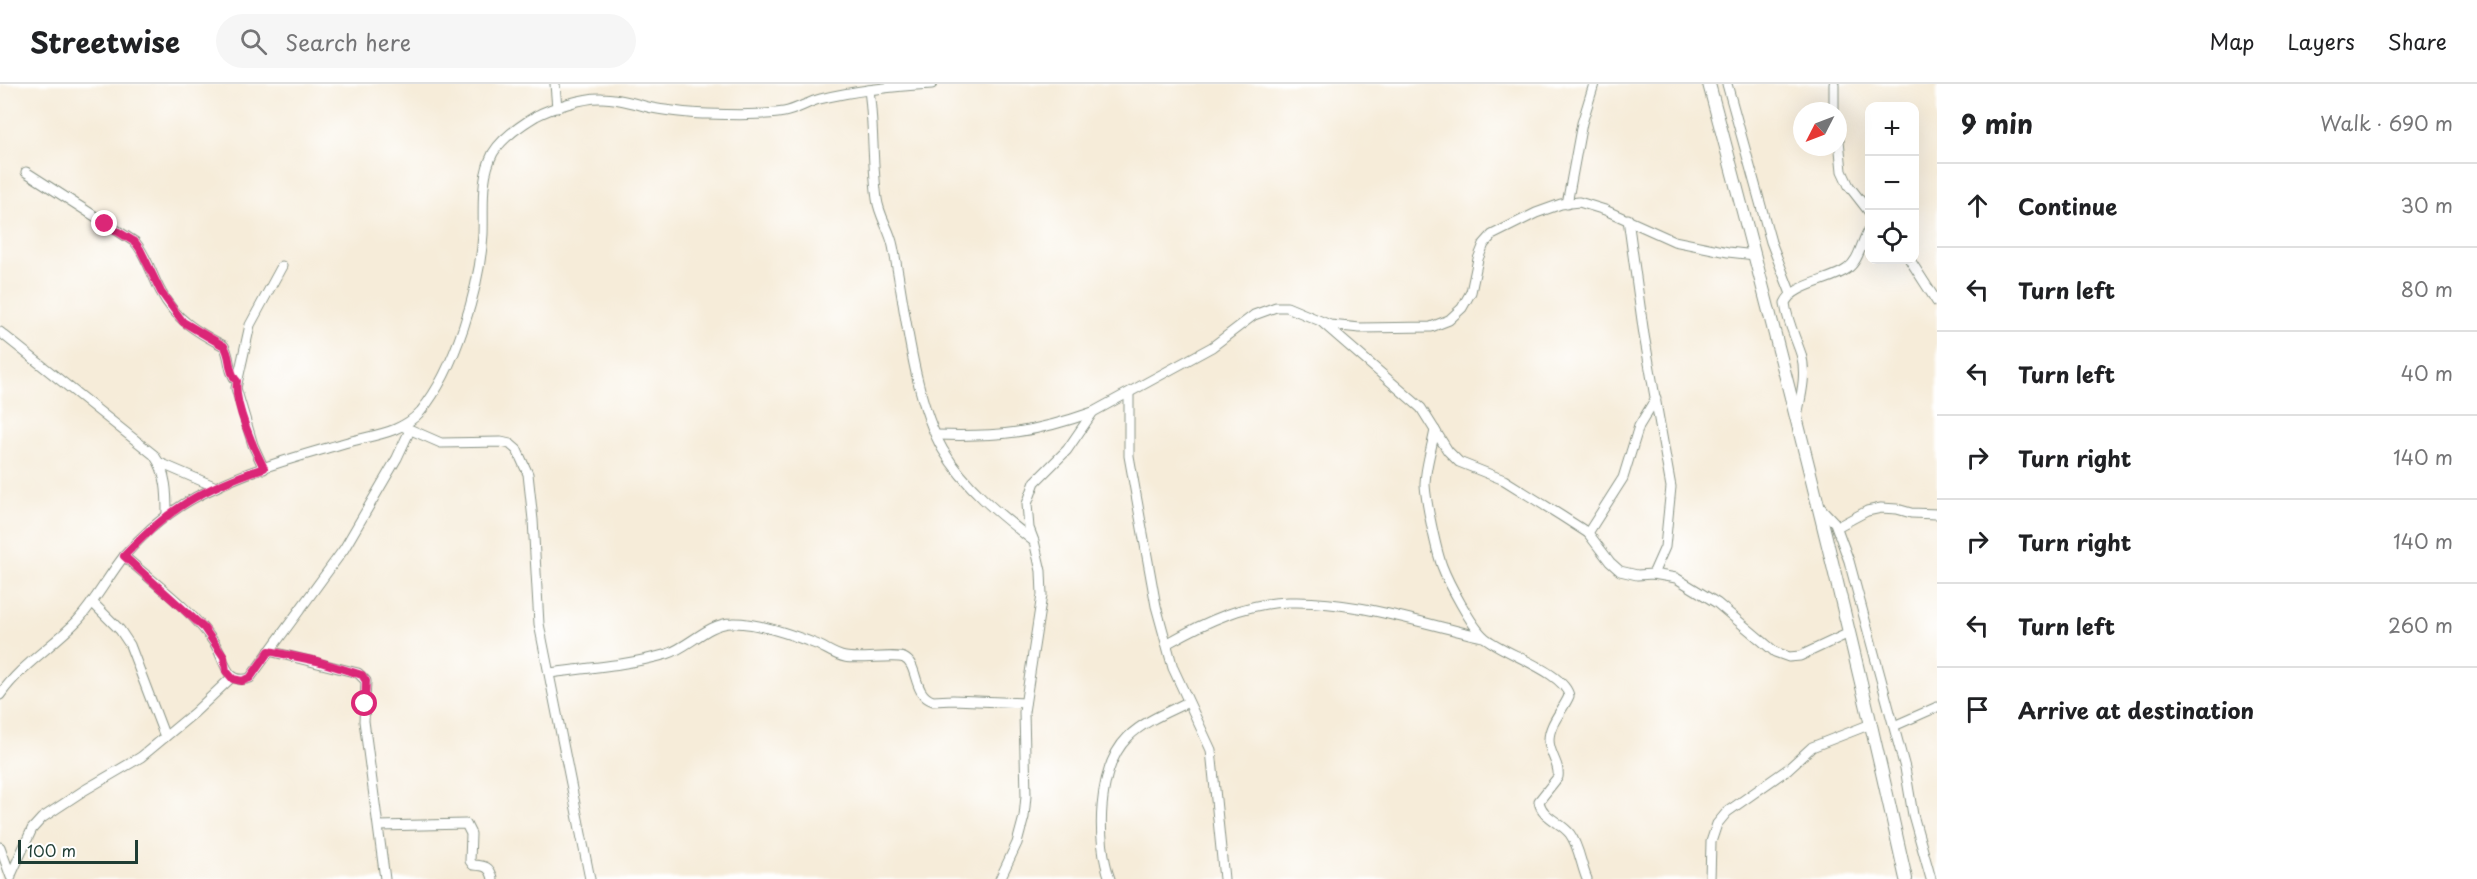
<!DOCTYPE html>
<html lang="en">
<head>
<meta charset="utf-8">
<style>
  body { margin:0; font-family:"Playpen Sans",sans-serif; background:#f6f6f6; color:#202124 }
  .controls { position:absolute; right:18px; top:18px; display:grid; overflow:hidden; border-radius:12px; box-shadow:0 6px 24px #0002 }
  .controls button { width:54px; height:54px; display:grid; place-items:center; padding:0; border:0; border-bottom:2px solid #e0e0e0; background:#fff; color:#202124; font:30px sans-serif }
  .compass { position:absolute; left:1793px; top:18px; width:54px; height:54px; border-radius:50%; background:#fff; box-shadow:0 6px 24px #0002; rotate:228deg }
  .scale { position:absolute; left:18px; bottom:15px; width:120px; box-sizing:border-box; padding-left:6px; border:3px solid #1f3d34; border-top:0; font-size:16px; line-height:21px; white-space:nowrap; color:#1f3d34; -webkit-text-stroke:4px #fff; paint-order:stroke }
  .stop { position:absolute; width:18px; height:18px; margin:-14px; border:4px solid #db2777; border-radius:50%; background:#fff }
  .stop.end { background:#db2777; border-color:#fff; box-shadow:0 2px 6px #0008 }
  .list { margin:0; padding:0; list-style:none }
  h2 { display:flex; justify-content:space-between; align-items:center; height:78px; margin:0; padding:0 24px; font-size:26px }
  h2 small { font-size:20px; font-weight:400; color:#757577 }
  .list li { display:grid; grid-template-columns:39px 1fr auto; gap:18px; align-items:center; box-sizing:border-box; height:84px; padding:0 24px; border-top:2px solid #e0e0e0 }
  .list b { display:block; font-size:22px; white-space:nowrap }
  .list em { font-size:20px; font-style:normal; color:#757577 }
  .icon { flex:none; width:33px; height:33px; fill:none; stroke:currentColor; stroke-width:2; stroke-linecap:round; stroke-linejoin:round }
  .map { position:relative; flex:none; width:1937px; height:795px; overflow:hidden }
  header { display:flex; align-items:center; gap:36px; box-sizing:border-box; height:84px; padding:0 30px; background:#fff; border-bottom:2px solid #e0e0e0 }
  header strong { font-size:28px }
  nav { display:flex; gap:33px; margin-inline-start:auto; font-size:21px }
  .search { width:420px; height:54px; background:#f6f6f6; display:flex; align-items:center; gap:15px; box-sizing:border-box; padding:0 21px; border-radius:33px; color:#757577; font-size:22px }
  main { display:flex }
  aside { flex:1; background:#fff }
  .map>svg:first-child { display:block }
</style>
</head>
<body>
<header>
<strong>Streetwise</strong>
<div class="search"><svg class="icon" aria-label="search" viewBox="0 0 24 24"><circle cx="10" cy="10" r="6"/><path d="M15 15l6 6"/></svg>Search here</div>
<nav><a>Map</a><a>Layers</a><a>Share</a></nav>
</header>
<main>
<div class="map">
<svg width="1937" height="795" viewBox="0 0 1937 795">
  <rect width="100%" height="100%" fill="#fff"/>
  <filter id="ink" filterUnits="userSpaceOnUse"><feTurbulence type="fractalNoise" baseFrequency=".0167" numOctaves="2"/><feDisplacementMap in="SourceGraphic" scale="12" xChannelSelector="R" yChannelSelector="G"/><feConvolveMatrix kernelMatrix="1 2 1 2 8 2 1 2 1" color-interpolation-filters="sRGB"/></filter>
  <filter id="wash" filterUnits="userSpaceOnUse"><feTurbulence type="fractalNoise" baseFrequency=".008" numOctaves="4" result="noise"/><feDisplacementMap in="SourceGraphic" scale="24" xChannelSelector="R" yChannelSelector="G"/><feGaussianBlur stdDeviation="1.35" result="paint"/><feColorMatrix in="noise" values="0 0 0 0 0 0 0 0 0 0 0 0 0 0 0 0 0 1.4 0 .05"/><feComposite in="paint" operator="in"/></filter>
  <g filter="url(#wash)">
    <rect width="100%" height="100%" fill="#f6ecd9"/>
  </g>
  <g filter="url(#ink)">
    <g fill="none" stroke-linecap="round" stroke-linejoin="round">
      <g stroke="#8a9486" stroke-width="11">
        <g id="street">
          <polyline points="555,0 557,24"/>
          <polyline points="1727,0 1771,158 1791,210"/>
          <path d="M 869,6 C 874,42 872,79 877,115 C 879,132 890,146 893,162 C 905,221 913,314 943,366 C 965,403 999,430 1032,456"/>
          <polyline points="1834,27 1834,0"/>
          <polyline points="1838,46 1842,87 1849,102 1870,129"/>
          <path d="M 26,88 L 135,158 C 147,172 152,192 161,208 C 175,235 197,248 224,262 C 231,273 227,287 237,297"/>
          <polyline points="1567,120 1582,39 1594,0"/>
          <polyline points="1628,135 1644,251 1671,403 1665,463 1653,490"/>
          <polyline points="1910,176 1937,218"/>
          <polyline points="1323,239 1421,324 1448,367 1459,378 1504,396 1560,431 1588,449 1610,478 1620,487 1637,491 1653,490 1676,494 1717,519 1775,568 1789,573 1800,572 1849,549"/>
          <path d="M 0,248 L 154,371 C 167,389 167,410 167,431"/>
          <polyline points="1129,309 1129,372 1156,522 1173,584 1211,666 1224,795"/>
          <path d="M 1797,332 C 1801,312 1807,290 1801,270 C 1795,252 1787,237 1785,219 C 1793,200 1831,197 1847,185 C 1860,176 1861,157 1870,144"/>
          <polyline points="402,342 441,359 501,358 510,360 517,366 528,390 533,436 539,540 590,795"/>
          <path d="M 1435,346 C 1432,363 1425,384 1425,401 C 1426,418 1436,466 1442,482 C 1448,498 1472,543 1484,553 C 1502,569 1565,588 1569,612 C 1563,626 1549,640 1549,656 C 1549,670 1560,680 1558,693 L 1539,717 C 1541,733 1561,738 1570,750 C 1579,762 1581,781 1587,795"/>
          <path d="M 936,351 C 998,353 1034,349 1093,328"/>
          <polyline points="160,379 216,403"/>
          <polyline points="264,385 253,361 236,304 250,241 282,182"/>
          <polyline points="1818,421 1835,439 1849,477 1905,684 1913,731 1931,795"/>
          <polyline points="1837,443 1867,427 1881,424 1897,425 1911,429 1937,430"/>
          <polyline points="1588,449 1623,394 1639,342 1656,314"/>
          <path d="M 124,472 C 154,499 190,524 213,557 C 225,572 224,602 250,594 L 344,465 L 397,374 L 410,346"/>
          <polyline points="92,518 120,546 130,561 165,653"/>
          <path d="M 1168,559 C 1205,538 1245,519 1289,518 C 1354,516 1420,539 1483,553"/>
          <polyline points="269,567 358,589 366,597 364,637 385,795"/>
          <path d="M 549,589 C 588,584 629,581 667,570 C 689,563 708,539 732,539 C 757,538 793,551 816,560 C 826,564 834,571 845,573 C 859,576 896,570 904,574 C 919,581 912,610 933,617 L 953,616 L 1025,619"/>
          <path d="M 0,611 C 21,581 52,563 77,537 C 96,517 108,492 125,471 C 149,443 177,421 210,406 C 251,385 297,373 341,360 C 369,351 400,351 421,327 C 455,286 480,203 483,150 C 484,123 480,94 493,69 C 502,54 521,41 536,32 C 551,24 585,13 602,14 C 619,14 636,20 652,24 C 670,27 690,30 708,30 C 732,31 760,32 784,28 C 796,26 808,18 820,15 C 857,6 894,2 932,0"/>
          <polyline points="1894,642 1937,623"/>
          <path d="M 379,742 L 466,740 L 471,750 L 470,777 L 473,781 C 485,782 490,782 493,795"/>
          <polyline points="0,763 11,793"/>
          <polyline points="11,791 32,745 42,734 83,707 141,673 194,629 232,593"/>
          <polyline points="1000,795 1017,759 1024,733 1026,712 1024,628 1042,511 1041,487 1034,457 1029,444 1027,420 1035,398 1067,366 1093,328 1212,263 1254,231 1276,223 1287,223 1330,241 1360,244 1431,243 1449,236 1462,224 1471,208 1478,175 1484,160 1492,151 1536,129 1561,120 1579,118 1605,126 1674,157 1728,168 1755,171"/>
          <path d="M 1110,795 C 1096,757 1097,684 1128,653 C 1144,637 1168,628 1188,618"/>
          <polyline points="1710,795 1711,758 1717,740 1727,728 1788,685 1812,663 1871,640"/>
        </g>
      </g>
      <g stroke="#8a9486" stroke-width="14">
        <path id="secondary" d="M 1709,0 C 1780,264 1847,528 1906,795"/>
      </g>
      <use href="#street" stroke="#fff" stroke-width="9"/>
      <use href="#secondary" stroke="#fff" stroke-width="12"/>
    </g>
  </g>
  <g fill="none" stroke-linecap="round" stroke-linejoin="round" filter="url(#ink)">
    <path stroke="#db2777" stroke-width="8" d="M 105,140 L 135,158 L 140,165 L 161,208 L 183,238 L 224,262 C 232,273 227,287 237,297 C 233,318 254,365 264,384 C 203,404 168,425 124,472 L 204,544 L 224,573 L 226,587 L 233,595 L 242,597 L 250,594 L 269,567 L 317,577 L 362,591 L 366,597 L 365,620"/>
  </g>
</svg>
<div class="controls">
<button>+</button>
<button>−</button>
<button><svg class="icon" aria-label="locate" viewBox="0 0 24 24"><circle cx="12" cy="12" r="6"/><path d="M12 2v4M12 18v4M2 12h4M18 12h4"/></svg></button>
</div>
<svg class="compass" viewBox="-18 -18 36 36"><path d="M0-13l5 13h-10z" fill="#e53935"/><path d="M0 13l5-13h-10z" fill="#757577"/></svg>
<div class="scale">100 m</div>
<div class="stop" style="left:365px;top:620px"></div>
<div class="stop end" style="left:105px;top:140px"></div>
</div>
<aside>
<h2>9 min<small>Walk · 690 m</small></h2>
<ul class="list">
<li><svg class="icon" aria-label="ahead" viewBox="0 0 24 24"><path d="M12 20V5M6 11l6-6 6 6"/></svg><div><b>Continue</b></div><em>30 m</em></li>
<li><svg class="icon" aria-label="left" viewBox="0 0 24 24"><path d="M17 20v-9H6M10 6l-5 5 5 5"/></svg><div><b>Turn left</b></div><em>80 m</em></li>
<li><svg class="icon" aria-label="left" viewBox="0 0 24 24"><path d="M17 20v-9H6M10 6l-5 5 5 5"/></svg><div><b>Turn left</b></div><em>40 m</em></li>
<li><svg class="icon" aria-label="right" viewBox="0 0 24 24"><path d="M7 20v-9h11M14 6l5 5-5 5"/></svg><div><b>Turn right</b></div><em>140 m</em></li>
<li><svg class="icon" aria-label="right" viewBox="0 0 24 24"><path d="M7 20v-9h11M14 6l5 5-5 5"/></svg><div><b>Turn right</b></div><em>140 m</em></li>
<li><svg class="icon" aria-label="left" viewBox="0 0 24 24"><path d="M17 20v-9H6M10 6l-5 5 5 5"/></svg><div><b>Turn left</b></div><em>260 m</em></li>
<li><svg class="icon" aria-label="arrive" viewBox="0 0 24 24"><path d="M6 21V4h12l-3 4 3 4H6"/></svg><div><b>Arrive at destination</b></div></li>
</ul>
</aside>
</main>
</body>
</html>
